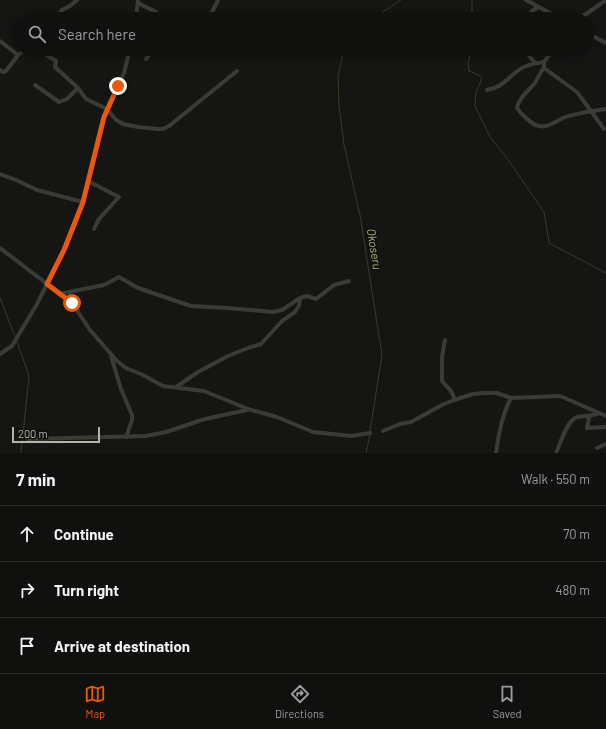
<!DOCTYPE html>
<html lang="en">
<head>
<meta charset="utf-8">
<style>
  body { margin:0; font-family:Barlow,sans-serif; background:#191918; color:#f1f3f6 }
  .scale { position:absolute; left:12px; bottom:10px; width:88px; box-sizing:border-box; padding-left:4px; border:2px solid #b1b8a5; border-top:0; font-size:11px; line-height:14px; white-space:nowrap; color:#b1b8a5; -webkit-text-stroke:3px #10110f; paint-order:stroke }
  .stop { position:absolute; width:12px; height:12px; margin:-9px; border:3px solid #ea580c; border-radius:50%; background:#fff }
  .stop.end { background:#ea580c; border-color:#fff; box-shadow:0 1px 4px #0008 }
  .list { margin:0; padding:0; list-style:none }
  h2 { display:flex; justify-content:space-between; align-items:center; height:52px; margin:0; padding:0 16px; font-size:17px }
  h2 small { font-size:13px; font-weight:400; color:#9c9d9e }
  .list li { display:grid; grid-template-columns:26px 1fr auto; gap:12px; align-items:center; box-sizing:border-box; height:56px; padding:0 16px; border-top:1px solid #30302f }
  .list b { display:block; font-size:15px; white-space:nowrap }
  .list em { font-size:13px; font-style:normal; color:#9c9d9e }
  .icon { flex:none; width:22px; height:22px; fill:none; stroke:currentColor; stroke-width:2; stroke-linecap:round; stroke-linejoin:round }
  .map { position:relative; flex:none; width:606px; height:453px; overflow:hidden }
  .search { position:absolute; background:#10100f; box-shadow:0 2px 6px #0003; left:12px; right:12px; top:12px; height:44px; display:flex; align-items:center; gap:10px; box-sizing:border-box; padding:0 14px; border-radius:22px; color:#9c9d9e; font-size:15px }
  .sheet { height:220px; background:#10100f }
  nav { display:flex; justify-content:space-around; align-items:center; box-sizing:border-box; height:56px; border-top:1px solid #30302f; background:#10100f; font-size:11px; color:#9c9d9e }
  nav a { display:grid; justify-items:center; gap:2px }
  nav .on { color:#ea580c }
  .map>svg:first-child { display:block }
</style>
</head>
<body>
<div class="map">
<svg width="606" height="453" viewBox="0 0 606 453">
  <rect width="100%" height="100%" fill="#151614"/>
  <g fill="none" stroke-linecap="round" stroke-linejoin="round">
    <g stroke="#3a3b29" stroke-width="1">
      <polyline points="472,0 472,19"/>
      <polyline points="372,19 401,0"/>
      <polyline points="344,49 338,76 339,106 344,145 360,215 382,355 370,431"/>
      <polyline points="471,49 468,64 469,71 479,75 482,79 476,92 475,106 490,137 509,161 544,212 549,243 606,273"/>
      <polyline points="0,298 15,337"/>
      <polyline points="17,342 29,376 21,453"/>
      <polyline points="366,453 370,434"/>
    </g>
    <g stroke="#383c35" stroke-width="4">
      <polyline points="526,0 561,19"/>
      <polyline points="138,3 156,12 158,15 157,19"/>
      <polyline points="501,16 507,19"/>
      <polyline points="163,17 165,19"/>
      <polyline points="55,19 62,10 70,6 77,0"/>
      <polyline points="136,19 138,0"/>
      <polyline points="211,19 211,14 218,0"/>
      <polyline points="526,19 532,11 538,7"/>
      <polyline points="579,19 606,0"/>
      <polyline points="587,33 606,43"/>
      <polyline points="0,41 18,55"/>
      <polyline points="38,49 56,61 55,67 78,88 86,99 107,109 116,120 123,124 138,127 157,129 163,129 169,126 237,71"/>
      <polyline points="525,49 527,53 535,63"/>
      <path d="M 554,49 L 544,62 L 544,68 C 539,73 538,79 534,84 C 527,92 519,98 517,108 C 521,114 532,125 539,126 C 547,128 555,122 563,118 C 576,113 592,111 606,109"/>
      <polyline points="146,59 153,49"/>
      <polyline points="544,68 577,92 604,129"/>
      <polyline points="0,70 3,72 6,71 18,55 26,49"/>
      <polyline points="35,85 59,102 67,99 78,88"/>
      <path d="M 487,90 C 505,87 509,75 522,68 C 529,64 537,63 544,62"/>
      <polyline points="0,174 16,180 37,190 83,202"/>
      <polyline points="88,181 119,197 99,219 94,229"/>
      <polyline points="0,248 72,303 90,330 117,361 126,368 143,375 163,386 204,391 248,409 277,417 313,432 351,436 370,433"/>
      <polyline points="59,294 104,285 119,277 138,288 191,306 227,308 273,312 282,310 300,298 307,296 316,299 334,285 349,281"/>
      <polyline points="445,340 442,357 442,381 451,391 455,400"/>
      <polyline points="0,354 12,346 37,304 64,250 83,202 104,117 124,73 130,49"/>
      <polyline points="111,356 121,389 132,415 132,420 126,437"/>
      <polyline points="176,387 198,372 228,356 248,348 261,344 282,321 295,312 299,306 300,298"/>
      <polyline points="588,417 589,418 587,428 606,427"/>
      <polyline points="383,431 400,424 411,422 444,404 457,399 473,394 483,393 497,393 511,398 560,396 606,416"/>
      <polyline points="28,439 146,436 166,432 205,419 247,410"/>
      <polyline points="597,448 606,444"/>
      <path d="M 496,453 C 499,433 502,415 511,398"/>
      <path d="M 556,453 C 560,444 567,420 577,417 C 585,415 591,417 599,413"/>
    </g>
  </g>
  <g fill="none" stroke-linecap="round" stroke-linejoin="round">
    <polyline stroke="#ea580c" stroke-width="5" points="72,303 47,284 64,250 83,202 104,117 118,86"/>
  </g>
  <g text-anchor="middle" stroke-width="3.5" stroke-linejoin="round" paint-order="stroke">
    <g font-size="12" font-style="italic" fill="#aeb679" stroke="#10110f">
      <text transform="translate(374 249) rotate(81)" y="4">Okoseru</text>
    </g>
  </g>
</svg>
<div class="scale">200 m</div>
<div class="stop" style="left:72px;top:303px"></div>
<div class="stop end" style="left:118px;top:86px"></div>
<div class="search"><svg class="icon" aria-label="search" viewBox="0 0 24 24"><circle cx="10" cy="10" r="6"/><path d="M15 15l6 6"/></svg>Search here</div>
</div>
<section class="sheet">
<h2>7 min<small>Walk · 550 m</small></h2>
<ul class="list">
<li><svg class="icon" aria-label="ahead" viewBox="0 0 24 24"><path d="M12 20V5M6 11l6-6 6 6"/></svg><div><b>Continue</b></div><em>70 m</em></li>
<li><svg class="icon" aria-label="right" viewBox="0 0 24 24"><path d="M7 20v-9h11M14 6l5 5-5 5"/></svg><div><b>Turn right</b></div><em>480 m</em></li>
<li><svg class="icon" aria-label="arrive" viewBox="0 0 24 24"><path d="M6 21V4h12l-3 4 3 4H6"/></svg><div><b>Arrive at destination</b></div></li>
</ul>
</section>
<nav>
<a class="on"><svg class="icon" aria-label="map" viewBox="0 0 24 24"><path d="M3 6l6-2 6 2 6-2v14l-6 2-6-2-6 2zM9 4v14M15 6v14"/></svg>Map</a>
<a><svg class="icon" aria-label="directions" viewBox="0 0 24 24"><path d="M12 3l9 9-9 9-9-9zM9 14v-3h6M13 9l2 2-2 2"/></svg>Directions</a>
<a><svg class="icon" aria-label="saved" viewBox="0 0 24 24"><path d="M7 4h10v16l-5-4-5 4z"/></svg>Saved</a>
</nav>
</body>
</html>
